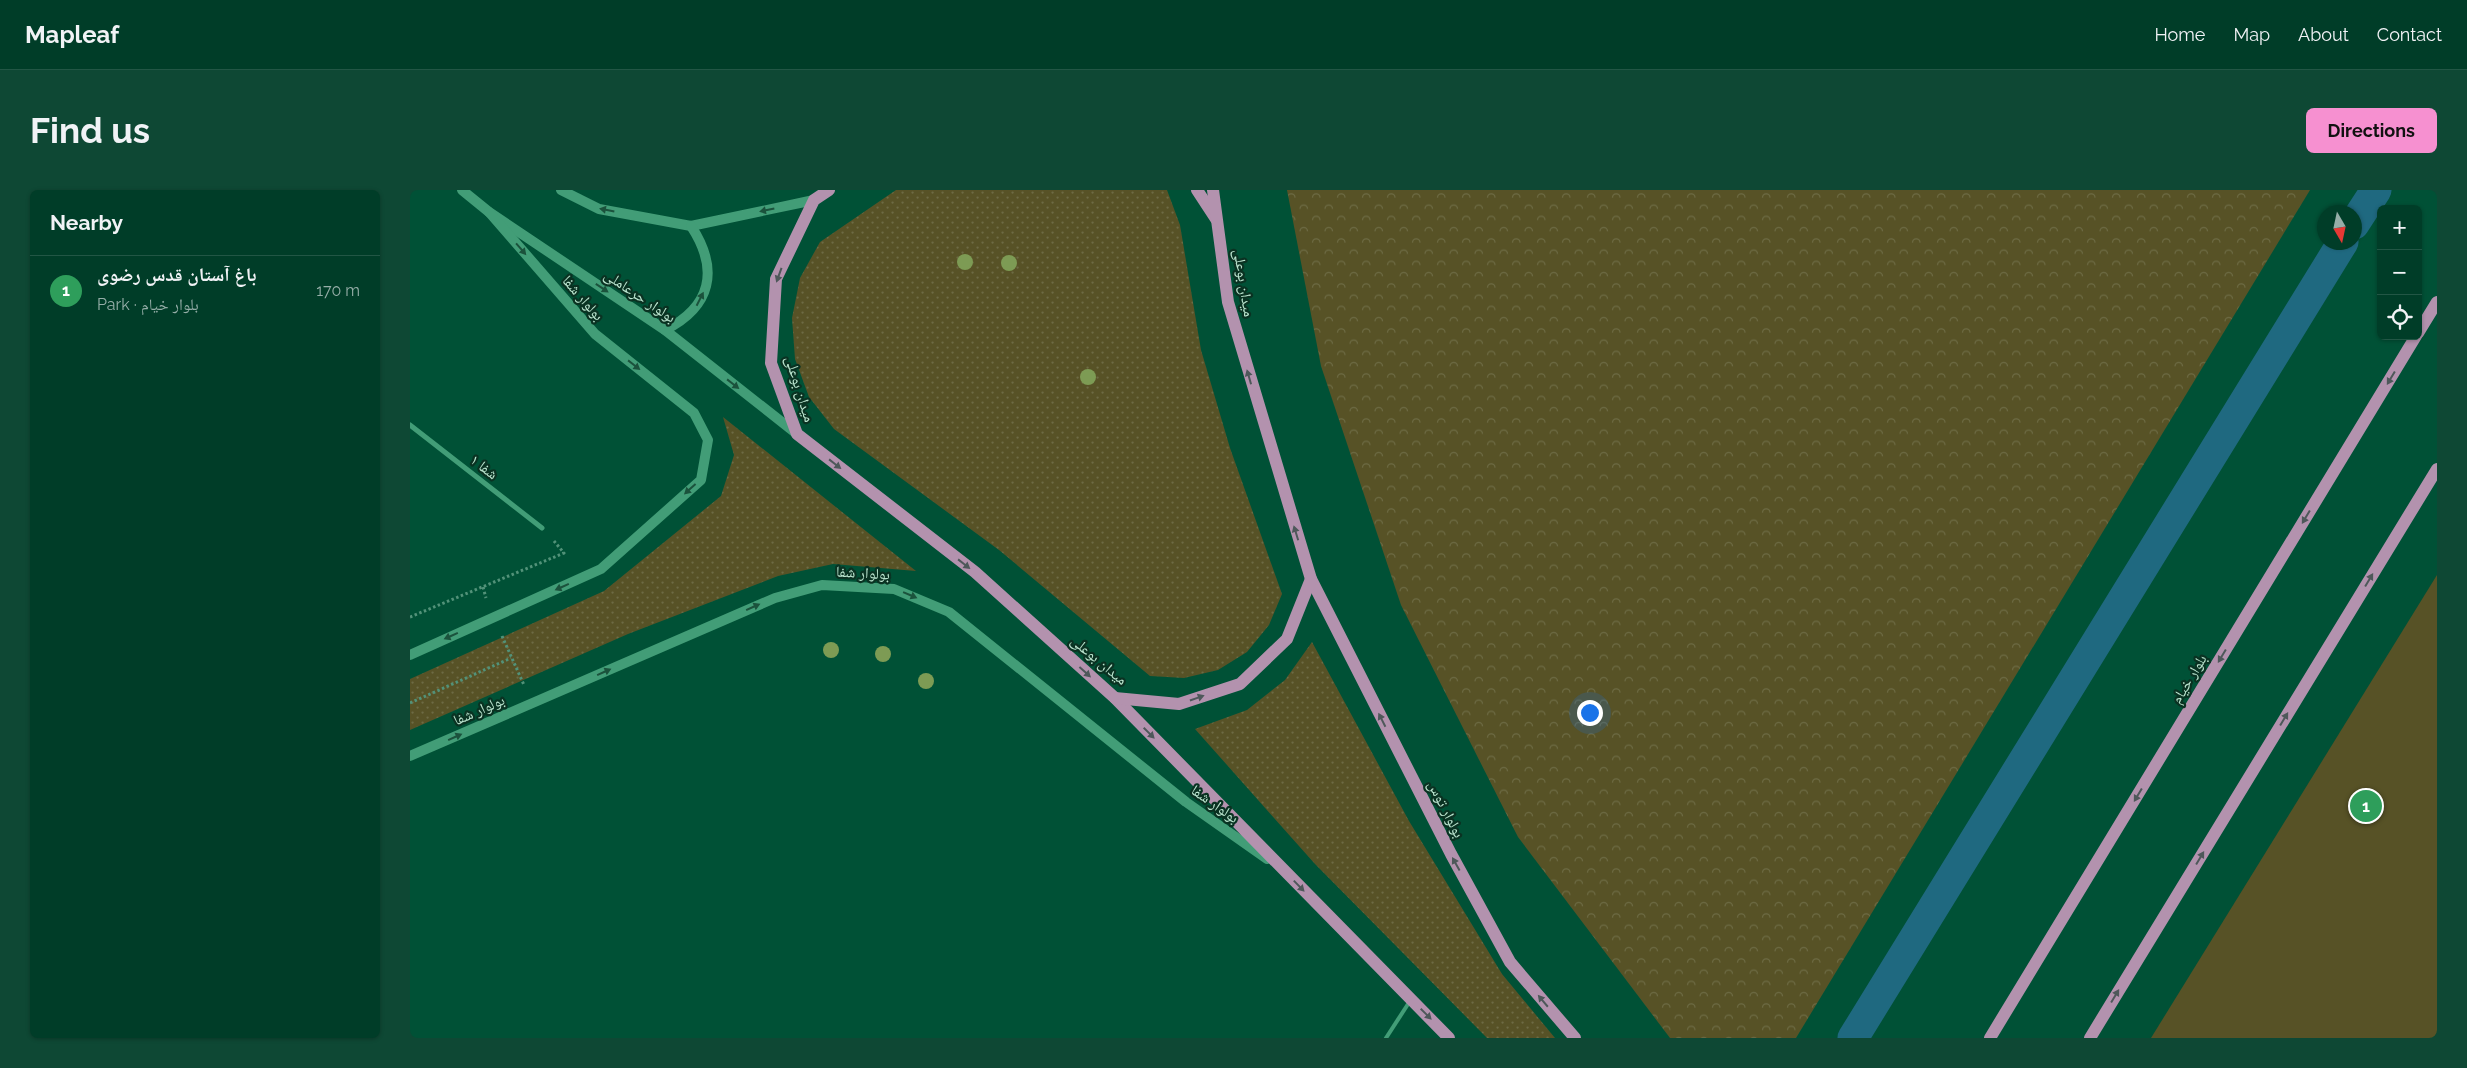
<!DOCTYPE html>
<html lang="en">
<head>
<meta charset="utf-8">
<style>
  body { margin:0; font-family:Raleway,"Noto Naskh Arabic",sans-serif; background:#0e4834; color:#f1f3f6 }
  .controls { position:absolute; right:15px; top:15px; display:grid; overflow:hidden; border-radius:8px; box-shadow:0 1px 4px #0004 }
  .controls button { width:45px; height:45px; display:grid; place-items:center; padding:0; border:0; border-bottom:1px solid #225645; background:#003d28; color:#f1f3f6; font:25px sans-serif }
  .compass { position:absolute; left:1907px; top:15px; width:45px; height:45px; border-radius:50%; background:#003d28; box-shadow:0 1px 4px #0004; rotate:171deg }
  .you { position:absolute; left:1179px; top:522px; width:18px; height:18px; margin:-12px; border:4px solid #fff; border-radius:50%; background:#1a73e8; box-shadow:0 0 0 8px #1a73e833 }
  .badge { display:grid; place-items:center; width:32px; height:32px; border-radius:50%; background:#f690d0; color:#fff; font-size:16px; font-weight:700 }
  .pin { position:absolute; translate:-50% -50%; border:2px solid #fff; box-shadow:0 1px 5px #0006 }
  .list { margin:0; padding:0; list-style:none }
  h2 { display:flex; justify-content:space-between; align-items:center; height:65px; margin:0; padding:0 20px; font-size:21px }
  h2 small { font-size:16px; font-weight:400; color:#95aea8 }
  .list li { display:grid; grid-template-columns:32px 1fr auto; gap:15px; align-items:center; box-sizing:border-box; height:70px; padding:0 20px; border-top:1px solid #225645 }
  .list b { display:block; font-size:19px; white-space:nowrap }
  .list p { margin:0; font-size:16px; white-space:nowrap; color:#95aea8 }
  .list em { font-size:16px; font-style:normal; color:#95aea8 }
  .icon { flex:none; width:28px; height:28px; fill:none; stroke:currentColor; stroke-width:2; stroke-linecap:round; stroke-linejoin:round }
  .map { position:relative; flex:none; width:2027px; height:848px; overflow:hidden; border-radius:8px }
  header { display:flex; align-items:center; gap:30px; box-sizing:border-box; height:70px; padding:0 25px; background:#003d28; border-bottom:1px solid #225645 }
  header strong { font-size:24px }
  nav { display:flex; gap:28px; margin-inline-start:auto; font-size:18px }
  .intro { display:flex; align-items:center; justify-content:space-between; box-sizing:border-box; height:120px; padding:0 30px }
  h1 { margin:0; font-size:35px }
  .button { padding:12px 22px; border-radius:8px; background:#f690d0; color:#111; font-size:18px; font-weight:700 }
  main { display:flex; gap:30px; padding:0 30px }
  aside { flex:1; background:#003d28; border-radius:8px; box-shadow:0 1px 4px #0004 }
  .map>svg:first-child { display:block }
</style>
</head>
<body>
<header>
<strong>Mapleaf</strong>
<nav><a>Home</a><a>Map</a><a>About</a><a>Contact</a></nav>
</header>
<div class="intro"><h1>Find us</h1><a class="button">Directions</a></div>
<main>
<aside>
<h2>Nearby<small></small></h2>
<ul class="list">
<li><span class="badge" style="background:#2e9e5b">1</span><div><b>باغ آستان قدس رضوی</b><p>Park · بلوار خیام</p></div><em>170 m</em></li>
</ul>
</aside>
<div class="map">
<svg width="2027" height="848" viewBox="0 0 2027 848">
  <defs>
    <pattern id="grass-dots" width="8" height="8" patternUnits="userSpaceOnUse" patternTransform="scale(1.25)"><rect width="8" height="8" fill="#575226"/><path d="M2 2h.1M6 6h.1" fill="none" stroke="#6d6b44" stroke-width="1.8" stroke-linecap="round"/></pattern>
    <pattern id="forest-crowns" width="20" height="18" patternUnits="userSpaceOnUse" patternTransform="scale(1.25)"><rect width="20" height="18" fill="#575226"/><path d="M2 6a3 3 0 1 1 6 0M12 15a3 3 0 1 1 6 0" fill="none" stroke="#6d6b44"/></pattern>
  </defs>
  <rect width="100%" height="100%" fill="#005136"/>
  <g fill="url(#grass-dots)">
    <polygon points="486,0 757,0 770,35 791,160 820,258 872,404 859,435 837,462 808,480 774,488 740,486 589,360 424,239 399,207 385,169 382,128 390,88 410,52"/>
    <polygon points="313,227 506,381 423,374 368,386 218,444 0,540 0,489 194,401 311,306 324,265"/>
    <polygon points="902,452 999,631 1092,784 1145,848 1077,848 905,674 785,539 837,520 875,490"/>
  </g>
  <polygon fill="url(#forest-crowns)" points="877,0 1900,0 1386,848 1260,848 1108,647 991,415 911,176"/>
  <polygon fill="#575226" points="2027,385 2027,848 1741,848"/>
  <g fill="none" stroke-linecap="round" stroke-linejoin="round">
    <g stroke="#1f6980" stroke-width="31">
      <polyline points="1944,34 1966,0"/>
      <polyline points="1443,848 1933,52"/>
    </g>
    <g stroke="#529279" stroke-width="3" stroke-dasharray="2.5 2.5" stroke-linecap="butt">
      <polyline points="73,397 76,408"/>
      <polyline points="0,427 154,363 144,351"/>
      <polyline points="92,446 114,495"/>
      <polyline points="0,513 101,468"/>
    </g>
    <polyline stroke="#429d77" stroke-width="4" points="976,848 1000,811"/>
    <polyline stroke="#429d77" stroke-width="5" points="0,235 132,338"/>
    <g stroke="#429d77" stroke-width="10">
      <polyline points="52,0 79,22 255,140 387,244"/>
      <polyline points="151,0 189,19 281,36 404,10"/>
      <path d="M 255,140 C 301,117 310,80 281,36"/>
      <polyline points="0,465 191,379 291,290 298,250 284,223 185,144 79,22"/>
      <polyline points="0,566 365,408 412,395 484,399 539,422 776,612 857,669"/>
    </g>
    <g stroke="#b392ae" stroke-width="12">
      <polyline points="419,0 404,10 366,89 361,173 387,244 565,382 705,508 1039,848"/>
      <polyline points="787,0 806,29"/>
      <polyline points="803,0 818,112 901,389 1041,664 1100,772 1165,848"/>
      <polyline points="2008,143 2027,112"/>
      <polyline points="705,508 769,514 830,494 877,449 901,389"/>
      <polyline points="1580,848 2006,146"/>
      <polyline points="1680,848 2027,279"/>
    </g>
  </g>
  <g fill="#7d9b54">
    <circle cx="555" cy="72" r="8"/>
    <circle cx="599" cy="73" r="8"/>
    <circle cx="678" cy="187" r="8"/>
    <circle cx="421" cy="460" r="8"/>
    <circle cx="473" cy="464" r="8"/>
    <circle cx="516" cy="491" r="8"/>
  </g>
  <defs><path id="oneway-solid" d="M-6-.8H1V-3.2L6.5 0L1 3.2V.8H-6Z" transform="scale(1.25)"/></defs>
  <g fill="#1b523c">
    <use href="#oneway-solid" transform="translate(197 20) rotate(-169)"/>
    <use href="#oneway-solid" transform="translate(357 20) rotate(168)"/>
    <use href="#oneway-solid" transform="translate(111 59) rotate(49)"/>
    <use href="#oneway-solid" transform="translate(192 98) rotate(34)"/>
    <use href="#oneway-solid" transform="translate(290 109) rotate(-63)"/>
    <use href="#oneway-solid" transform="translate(224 175) rotate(38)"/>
    <use href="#oneway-solid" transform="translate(323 194) rotate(38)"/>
    <use href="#oneway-solid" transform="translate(280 299) rotate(138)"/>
    <use href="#oneway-solid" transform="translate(152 397) rotate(156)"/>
    <use href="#oneway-solid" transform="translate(500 405) rotate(23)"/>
    <use href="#oneway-solid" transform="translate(343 417) rotate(-24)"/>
    <use href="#oneway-solid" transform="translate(41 446) rotate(156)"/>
    <use href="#oneway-solid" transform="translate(194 482) rotate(-24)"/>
    <use href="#oneway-solid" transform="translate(45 547) rotate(-24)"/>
  </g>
  <g fill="#4e585a">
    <use href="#oneway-solid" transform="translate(369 85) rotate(110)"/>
    <use href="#oneway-solid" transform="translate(839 187) rotate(-106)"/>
    <use href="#oneway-solid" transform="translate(1981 188) rotate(121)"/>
    <use href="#oneway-solid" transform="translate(425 274) rotate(38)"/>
    <use href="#oneway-solid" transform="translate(1896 327) rotate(121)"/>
    <use href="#oneway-solid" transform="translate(886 343) rotate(-107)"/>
    <use href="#oneway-solid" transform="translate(554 374) rotate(38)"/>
    <use href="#oneway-solid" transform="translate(1959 390) rotate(-59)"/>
    <use href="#oneway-solid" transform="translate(1812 466) rotate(121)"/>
    <use href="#oneway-solid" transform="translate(675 482) rotate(42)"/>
    <use href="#oneway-solid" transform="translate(787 508) rotate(-19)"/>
    <use href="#oneway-solid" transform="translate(1874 529) rotate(-59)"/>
    <use href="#oneway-solid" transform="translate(972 530) rotate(-117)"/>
    <use href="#oneway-solid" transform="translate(739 543) rotate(45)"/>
    <use href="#oneway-solid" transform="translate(1728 605) rotate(121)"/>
    <use href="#oneway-solid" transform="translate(1790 668) rotate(-59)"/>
    <use href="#oneway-solid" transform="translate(1046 674) rotate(-119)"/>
    <use href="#oneway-solid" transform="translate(889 696) rotate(46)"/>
    <use href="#oneway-solid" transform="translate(1705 806) rotate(-59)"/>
    <use href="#oneway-solid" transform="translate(1133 811) rotate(-130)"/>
    <use href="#oneway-solid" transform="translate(1016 824) rotate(45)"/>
  </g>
  <g text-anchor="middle" stroke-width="4.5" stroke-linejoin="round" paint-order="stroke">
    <g font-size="15" fill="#bbe5cf" stroke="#0a3222">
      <text transform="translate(834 93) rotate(81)" y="5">میدان بوعلی</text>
      <text transform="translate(230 106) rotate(34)" y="5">بولوار حرعاملی</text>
      <text transform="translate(173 108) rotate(49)" y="5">بولوار شفا</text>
      <text transform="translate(390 199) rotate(73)" y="5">میدان بوعلی</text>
      <text transform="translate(74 277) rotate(38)" y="5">شفا ۱</text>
      <text transform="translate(453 383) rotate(3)" y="5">بولوار شفا</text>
      <text transform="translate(689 470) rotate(40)" y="5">میدان بوعلی</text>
      <text transform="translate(1779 489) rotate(-59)" y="5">بلوار خیام</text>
      <text transform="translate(69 520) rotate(-24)" y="5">بولوار شفا</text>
      <text transform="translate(805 614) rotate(35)" y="5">بولوار شفا</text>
      <text transform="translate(1036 619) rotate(63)" y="5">بولوار توس</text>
    </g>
  </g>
</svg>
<div class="controls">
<button>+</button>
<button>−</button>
<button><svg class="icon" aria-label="locate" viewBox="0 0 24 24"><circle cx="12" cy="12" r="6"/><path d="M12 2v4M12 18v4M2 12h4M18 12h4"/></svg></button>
</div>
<svg class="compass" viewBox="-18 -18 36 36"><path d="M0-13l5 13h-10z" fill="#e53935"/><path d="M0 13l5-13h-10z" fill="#95aea8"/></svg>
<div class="you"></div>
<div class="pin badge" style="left:1956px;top:616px;background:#2e9e5b">1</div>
</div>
</main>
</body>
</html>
